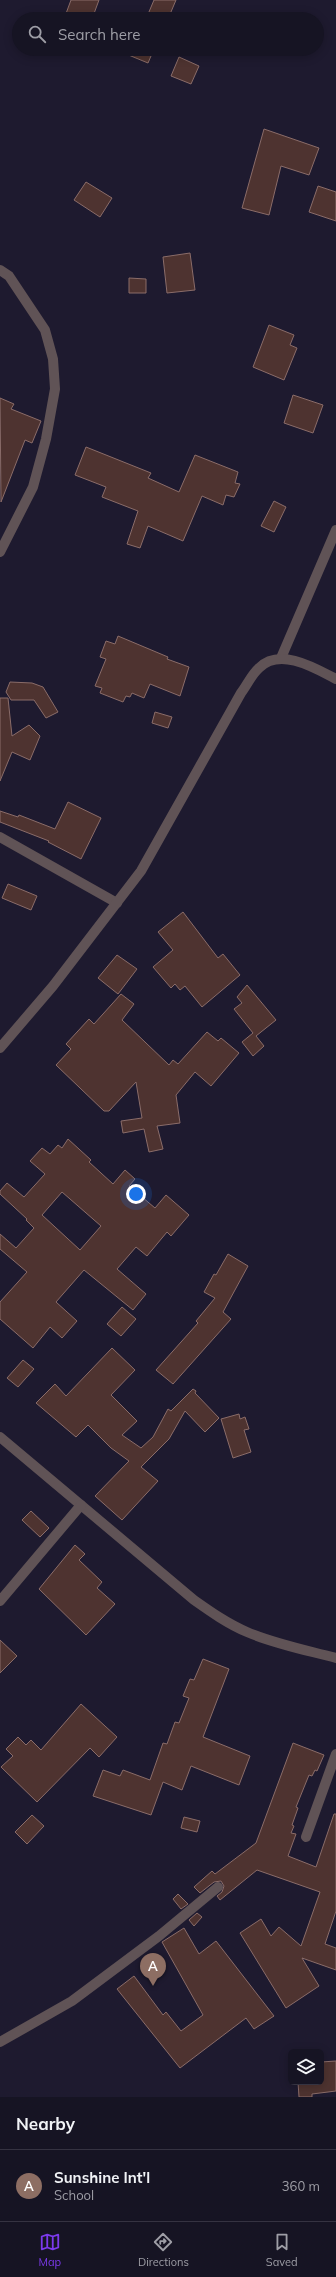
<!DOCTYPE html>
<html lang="en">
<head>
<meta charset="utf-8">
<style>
  body { margin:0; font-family:Mulish,sans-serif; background:#232130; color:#f1f3f6 }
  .controls { position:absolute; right:12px; bottom:12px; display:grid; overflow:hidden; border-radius:6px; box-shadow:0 2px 10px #0003 }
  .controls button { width:36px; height:36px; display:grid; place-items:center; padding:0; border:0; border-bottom:1px solid #353341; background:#161423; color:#f1f3f6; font:20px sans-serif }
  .you { position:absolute; left:136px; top:1194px; width:14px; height:14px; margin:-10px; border:3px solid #fff; border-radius:50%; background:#1a73e8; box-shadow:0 0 0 6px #1a73e833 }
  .badge { display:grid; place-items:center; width:26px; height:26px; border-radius:50%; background:#7c3aed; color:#fff; font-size:13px; font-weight:700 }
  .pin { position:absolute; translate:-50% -33px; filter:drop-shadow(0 1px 2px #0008) }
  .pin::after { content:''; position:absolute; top:21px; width:14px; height:12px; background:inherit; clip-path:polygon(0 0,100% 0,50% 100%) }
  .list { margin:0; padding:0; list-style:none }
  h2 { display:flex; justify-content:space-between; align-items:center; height:52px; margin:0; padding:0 16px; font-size:17px }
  h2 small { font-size:13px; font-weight:400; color:#9e9ea6 }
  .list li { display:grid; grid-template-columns:26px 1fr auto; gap:12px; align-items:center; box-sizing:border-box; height:72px; padding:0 16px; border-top:1px solid #353341 }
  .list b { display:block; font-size:15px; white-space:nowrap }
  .list p { margin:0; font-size:13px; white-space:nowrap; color:#9e9ea6 }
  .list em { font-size:13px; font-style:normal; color:#9e9ea6 }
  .icon { flex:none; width:22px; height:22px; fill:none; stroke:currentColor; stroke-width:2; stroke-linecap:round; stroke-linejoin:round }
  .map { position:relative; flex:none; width:336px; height:2097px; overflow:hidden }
  .search { position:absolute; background:#161423; box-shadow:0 2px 10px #0003; left:12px; right:12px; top:12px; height:44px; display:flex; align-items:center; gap:10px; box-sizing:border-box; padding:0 14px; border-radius:22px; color:#9e9ea6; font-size:15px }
  .sheet { height:124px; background:#161423 }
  nav { display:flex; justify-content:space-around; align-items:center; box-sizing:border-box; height:56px; border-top:1px solid #353341; background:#161423; font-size:11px; color:#9e9ea6 }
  nav a { display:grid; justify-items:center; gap:2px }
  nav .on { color:#7c3aed }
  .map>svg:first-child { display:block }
</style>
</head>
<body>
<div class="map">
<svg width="336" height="2097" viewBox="0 0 336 2097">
  <rect width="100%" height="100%" fill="#1e1a2f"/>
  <g fill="#4e3330" stroke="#8a6c69" fill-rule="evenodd">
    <polygon points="71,0 99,0 92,19 64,19"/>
    <polygon points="154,0 176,0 168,19 146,19"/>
    <polygon points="114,49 154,49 148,63"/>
    <polygon points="179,57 199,66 191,84 171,76"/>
    <polygon points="264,129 319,148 309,175 281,166 269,215 242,208"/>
    <polygon points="86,182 112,198 100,217 74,200"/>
    <polygon points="318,186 336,192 336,221 309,212"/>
    <polygon points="190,253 195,290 167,293 163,257"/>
    <polygon points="129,278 146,279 146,293 129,293"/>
    <polygon points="269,325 294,335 290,345 297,348 284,380 253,367"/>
    <polygon points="293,395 323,405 313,433 284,423"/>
    <polygon points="0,398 14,404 11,409 41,421 32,443 25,440 1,502"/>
    <polygon points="86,447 151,473 148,478 179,492 195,455 238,472 235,483 240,484 234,497 226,495 223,505 202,496 183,541 148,526 140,548 127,544 138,511 102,497 106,487 75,475"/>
    <polygon points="274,501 286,507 274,532 261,526"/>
    <polygon points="118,636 168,657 167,659 189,667 180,696 150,684 144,698 132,693 130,697 126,696 123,702 100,693 102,688 95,686 106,659 100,657 106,641 115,644"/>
    <polygon points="10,682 32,683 43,687 58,712 46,718 34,700 11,700 6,692"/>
    <polygon points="0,698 8,698 12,736 29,725 40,736 30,760 12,752 0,781"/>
    <polygon points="155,712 172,717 168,728 152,723"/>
    <polygon points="68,802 101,818 81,859 48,842 49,841 0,822 0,811 18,817 19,815 55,829"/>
    <polygon points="8,884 37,896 31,910 2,898"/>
    <polygon points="183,912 218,958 223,954 240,975 202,1007 185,986 180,990 175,984 171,988 153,967 173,950 158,932"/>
    <polygon points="117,955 137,969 118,994 98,978"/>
    <polygon points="247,985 276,1020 256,1036 264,1046 253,1056 242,1042 253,1033 234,1009 242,1003 237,997"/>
    <polygon points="121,994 134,1004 122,1020 169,1065 173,1060 178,1064 207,1032 218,1041 221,1038 239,1053 211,1086 195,1072 176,1095 180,1123 157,1126 163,1149 149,1152 144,1129 123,1133 121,1121 142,1118 136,1082 109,1111 104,1111 56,1065 71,1049 66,1044 89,1019 94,1024"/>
    <path d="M 68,1139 L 91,1160 L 89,1162 L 113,1184 L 125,1170 L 135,1179 L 129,1186 L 155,1208 L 166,1195 L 189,1215 L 171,1236 L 167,1232 L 147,1256 L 136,1247 L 117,1269 L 146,1294 L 133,1310 L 84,1270 L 56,1302 L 77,1321 L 62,1338 L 50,1327 L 33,1348 L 0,1319 L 0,1302 L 27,1272 L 0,1249 L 0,1234 L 16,1248 L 34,1228 L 26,1220 L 27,1219 L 0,1194 L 0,1191 L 7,1183 L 24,1197 L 45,1174 L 30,1161 L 42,1148 L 50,1154 L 58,1145 L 62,1148 ZM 62,1192 L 101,1226 L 80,1250 L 42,1215 Z"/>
    <polygon points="228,1254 248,1266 223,1312 231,1319 173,1384 156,1370 198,1323 196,1321 215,1298 204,1292 214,1274 216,1275"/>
    <polygon points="122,1307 136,1319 121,1336 107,1324"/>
    <polygon points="112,1348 135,1370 111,1395 137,1421 122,1435 141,1448 153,1437 168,1409 171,1411 193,1389 196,1391 195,1393 219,1418 205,1432 185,1411 169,1439 141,1467 158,1481 122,1520 95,1496 129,1461 111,1448 88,1425 76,1437 36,1403 55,1384 66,1396"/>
    <polygon points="23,1360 34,1369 18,1387 7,1378"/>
    <polygon points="239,1414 240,1419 245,1417 249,1429 244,1430 251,1452 233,1458 221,1419"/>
    <polygon points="31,1511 49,1528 40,1537 22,1520"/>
    <polygon points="75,1545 85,1554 79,1560 102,1582 97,1588 115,1604 86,1635 39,1589"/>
    <polygon points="0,1640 17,1656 0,1673"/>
    <polygon points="203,1659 229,1669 203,1737 250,1756 239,1785 191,1766 182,1790 163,1782 151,1815 93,1796 103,1770 120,1776 123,1770 150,1780 163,1743 167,1744 175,1722 179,1723 189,1698 183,1696 190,1679 194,1680"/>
    <polygon points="81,1704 117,1737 99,1757 90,1748 37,1802 1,1767 13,1756 6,1749 18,1737 26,1745 31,1740 41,1750"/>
    <polygon points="293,1743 324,1755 317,1771 315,1770 312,1776 309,1775 296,1807 298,1808 292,1825 294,1826 291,1833 296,1834 288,1856 316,1867 334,1814 336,1814 336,1911 325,1944 336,1948 336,1970 302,1958 319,1986 286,2008 240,1933 261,1919 271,1936 279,1927 301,1946 320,1892 257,1870 220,1900 217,1896 222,1892 224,1886 221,1881 214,1882 200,1893 194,1887 212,1871 215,1874 256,1843"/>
    <polygon points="32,1815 44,1826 27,1844 15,1832"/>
    <polygon points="184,1817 200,1821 197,1832 181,1828"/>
    <polygon points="178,1894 188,1904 181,1909 173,1899"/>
    <polygon points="197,1913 202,1917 194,1926 189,1920"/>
    <polygon points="184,1928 199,1954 216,1941 274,2016 254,2029 246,2018 180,2068 117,1989 134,1976 163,2015 166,2012 181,2031 203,2015 162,1942"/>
    <polygon points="336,2061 336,2091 312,2094 312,2097 299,2097 298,2082 321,2082 321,2062"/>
  </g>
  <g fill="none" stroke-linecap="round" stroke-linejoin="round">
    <g stroke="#605356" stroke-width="10">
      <polyline points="0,270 9,276 45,330 53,359 55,389 46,439 33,487 0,552"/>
      <polyline points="281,658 336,530"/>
      <polyline points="0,837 117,903"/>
      <path d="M 0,1048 L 53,986 L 141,871 L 241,693 C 247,685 252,674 259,668 C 280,647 315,668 336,679"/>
      <path d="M 0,1437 L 194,1600 C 211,1612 228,1624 247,1632 C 275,1644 306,1650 336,1658"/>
      <polyline points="0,1601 81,1505"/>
      <polyline points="306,1837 336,1754"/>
      <polyline points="0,2042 72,2001 159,1936 218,1887"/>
    </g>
  </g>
</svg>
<div class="controls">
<button><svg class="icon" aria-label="layers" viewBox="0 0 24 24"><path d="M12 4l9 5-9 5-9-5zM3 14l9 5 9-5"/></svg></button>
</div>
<div class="you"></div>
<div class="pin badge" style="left:153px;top:1986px;background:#8d6e63">A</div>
<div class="search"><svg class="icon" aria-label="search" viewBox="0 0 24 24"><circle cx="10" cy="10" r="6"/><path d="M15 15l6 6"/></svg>Search here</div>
</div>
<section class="sheet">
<h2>Nearby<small></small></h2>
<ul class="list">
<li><span class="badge" style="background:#8d6e63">A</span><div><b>Sunshine Int'l</b><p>School</p></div><em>360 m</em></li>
</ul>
</section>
<nav>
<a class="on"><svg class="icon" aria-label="map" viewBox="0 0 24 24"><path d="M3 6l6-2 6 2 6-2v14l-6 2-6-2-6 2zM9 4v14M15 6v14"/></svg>Map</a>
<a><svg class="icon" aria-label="directions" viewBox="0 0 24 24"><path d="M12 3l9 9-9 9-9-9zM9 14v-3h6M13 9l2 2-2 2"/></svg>Directions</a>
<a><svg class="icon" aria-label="saved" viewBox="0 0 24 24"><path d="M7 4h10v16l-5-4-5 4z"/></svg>Saved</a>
</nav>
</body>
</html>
